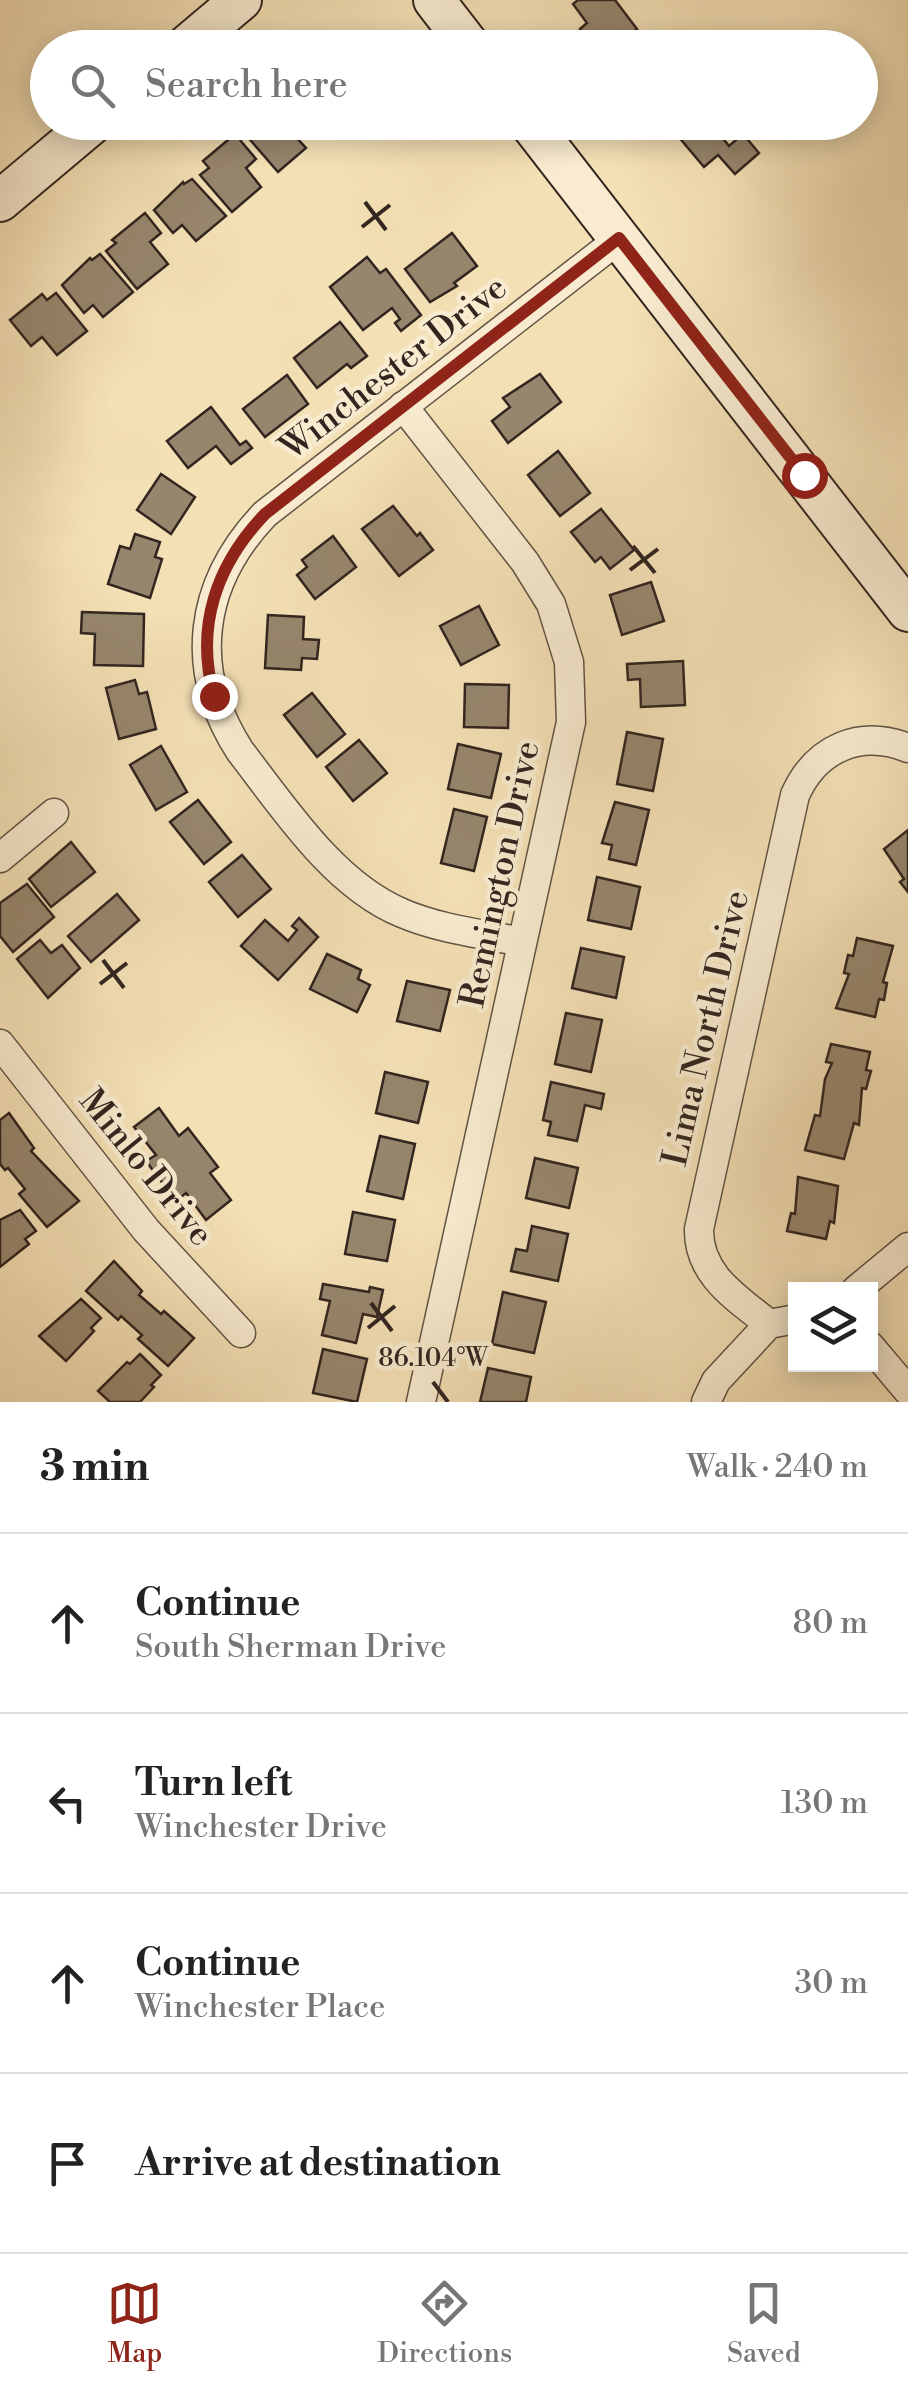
<!DOCTYPE html>
<html lang="en">
<head>
<meta charset="utf-8">
<style>
  body { margin:0; font-family:"Libre Bodoni",serif; background:#f2f2f2; color:#222 }
  .controls { position:absolute; right:30px; bottom:30px; display:grid; overflow:hidden; border-radius:0px; box-shadow:0 5px 25px #0003 }
  .controls button { width:90px; height:90px; display:grid; place-items:center; padding:0; border:0; border-bottom:2px solid #e0e0e0; background:#fff; color:#222; font:50px sans-serif }
  .stop { position:absolute; width:30px; height:30px; margin:-22px; border:8px solid #8f2418; border-radius:50%; background:#fff }
  .stop.end { background:#8f2418; border-color:#fff; box-shadow:0 2px 10px #0008 }
  .list { margin:0; padding:0; list-style:none }
  h2 { display:flex; justify-content:space-between; align-items:center; height:130px; margin:0; padding:0 40px; font-size:42px }
  h2 small { font-size:32px; font-weight:400; color:#767676 }
  .list li { display:grid; grid-template-columns:65px 1fr auto; gap:30px; align-items:center; box-sizing:border-box; height:180px; padding:0 40px; border-top:2px solid #e0e0e0 }
  .list b { display:block; font-size:38px; white-space:nowrap }
  .list p { margin:0; font-size:32px; white-space:nowrap; color:#767676 }
  .list em { font-size:32px; font-style:normal; color:#767676 }
  .icon { flex:none; width:55px; height:55px; fill:none; stroke:currentColor; stroke-width:2; stroke-linecap:round; stroke-linejoin:round }
  .map { position:relative; flex:none; width:908px; height:1402px; overflow:hidden }
  .search { position:absolute; background:#fff; box-shadow:0 5px 25px #0003; left:30px; right:30px; top:30px; height:110px; display:flex; align-items:center; gap:25px; box-sizing:border-box; padding:0 35px; border-radius:55px; color:#767676; font-size:38px }
  .sheet { height:850px; background:#fff }
  nav { display:flex; justify-content:space-around; align-items:center; box-sizing:border-box; height:140px; border-top:2px solid #e0e0e0; background:#fff; font-size:28px; color:#767676 }
  nav a { display:grid; justify-items:center; gap:5px }
  nav .on { color:#8f2418 }
  .map>svg:first-child { display:block }
</style>
</head>
<body>
<div class="map">
<svg width="908" height="1402" viewBox="0 0 908 1402">
  <rect width="100%" height="100%" fill="#f4e0b5"/>
  <filter id="stains"><feTurbulence type="fractalNoise" baseFrequency=".002" numOctaves="4"/><feColorMatrix values="0 0 0 0 .2 0 0 0 0 .09 0 0 0 0 .02 0 0 0 .5 -.17"/></filter>
  <radialGradient id="worn" r=".72"><stop offset=".6" stop-color="#630" stop-opacity="0"/><stop offset="1" stop-color="#630" stop-opacity=".3"/></radialGradient>
  <g fill="#97866d" stroke="#322520" stroke-width="2.5">
    <polygon points="578,0 615,0 637,29 613,48 594,48 580,29 587,23 573,4"/>
    <polygon points="253,122 300,122 305,129 295,136 306,148 278,172 245,134"/>
    <polygon points="660,122 710,122 729,146 743,134 759,153 735,174 718,155 704,167 677,135 673,138"/>
    <polygon points="235,134 256,159 246,168 261,187 232,212 200,175 209,168 203,161"/>
    <polygon points="192,179 226,216 196,241 182,225 173,233 154,210 183,182 184,184"/>
    <polygon points="145,213 161,233 150,242 168,264 137,289 106,251 116,243 112,240"/>
    <polygon points="452,233 477,266 454,283 457,286 430,302 405,269"/>
    <polygon points="100,254 133,292 103,317 93,305 84,313 62,285 90,258 92,260"/>
    <polygon points="367,257 380,273 386,269 421,315 401,331 395,323 400,319 392,308 363,330 330,287"/>
    <polygon points="56,293 87,331 57,355 42,337 31,346 10,320 42,294 47,300"/>
    <polygon points="340,322 367,356 351,368 347,364 317,388 294,358"/>
    <polygon points="540,374 561,402 508,443 492,421 510,407 503,398"/>
    <polygon points="287,375 308,404 265,437 243,409"/>
    <polygon points="211,407 240,445 246,441 252,448 231,464 216,446 188,468 167,441"/>
    <polygon points="558,451 590,493 560,516 528,475"/>
    <polygon points="161,474 195,497 171,534 137,510"/>
    <polygon points="393,506 417,536 420,533 433,550 399,576 362,529"/>
    <polygon points="601,509 634,550 610,569 601,557 595,562 571,532"/>
    <polygon points="135,534 160,542 155,557 162,559 150,598 108,584 120,546 130,549"/>
    <polygon points="333,536 356,567 315,599 297,575 307,567 302,560"/>
    <polygon points="651,582 664,621 622,635 610,595"/>
    <polygon points="479,606 499,645 461,665 440,626"/>
    <polygon points="82,612 144,614 143,666 94,665 95,634 81,633"/>
    <polygon points="268,615 304,617 303,639 319,640 317,659 302,658 301,670 265,668"/>
    <polygon points="683,661 685,705 641,707 640,679 628,680 627,664"/>
    <polygon points="135,680 139,694 147,692 156,729 119,739 106,688"/>
    <polygon points="465,684 509,685 508,728 464,727"/>
    <polygon points="312,693 345,734 317,757 284,715"/>
    <polygon points="627,732 663,739 653,791 617,784"/>
    <polygon points="359,740 387,773 353,801 326,767"/>
    <polygon points="458,744 501,754 491,798 448,789"/>
    <polygon points="161,746 187,792 156,810 130,765"/>
    <polygon points="198,800 231,842 204,864 170,822"/>
    <polygon points="615,802 649,810 636,865 609,859 612,845 602,843"/>
    <polygon points="454,809 487,817 474,871 441,863"/>
    <polygon points="908,830 908,892 900,882 904,879 884,849"/>
    <polygon points="71,842 95,872 51,907 29,879"/>
    <polygon points="242,855 271,889 238,917 209,882"/>
    <polygon points="597,877 640,887 631,929 588,920"/>
    <polygon points="27,884 54,917 13,952 0,936 0,903"/>
    <polygon points="117,894 139,920 91,962 68,936"/>
    <polygon points="299,918 318,937 278,980 241,946 265,920 288,941 297,930 292,926"/>
    <polygon points="857,938 893,946 883,982 887,983 884,1000 879,999 875,1017 836,1008 849,974 844,973 848,955 853,956"/>
    <polygon points="40,940 51,953 62,945 80,968 48,998 17,959"/>
    <polygon points="581,948 624,957 616,998 572,988"/>
    <polygon points="327,954 361,970 358,979 370,985 357,1012 310,989"/>
    <polygon points="407,981 450,990 440,1031 397,1021"/>
    <polygon points="566,1013 602,1020 591,1072 555,1064"/>
    <polygon points="831,1044 870,1052 866,1070 871,1071 866,1089 862,1088 859,1125 854,1123 844,1159 805,1150 815,1115 820,1116 825,1079 832,1063 826,1062"/>
    <polygon points="385,1072 428,1082 418,1123 376,1113"/>
    <polygon points="551,1082 604,1094 601,1109 585,1105 577,1141 548,1135 551,1122 543,1120"/>
    <polygon points="159,1108 179,1136 188,1128 218,1167 210,1173 231,1200 206,1220 186,1193 176,1201 146,1161 156,1155 134,1127"/>
    <polygon points="9,1113 34,1148 31,1151 79,1201 47,1227 19,1194 25,1189 8,1168 5,1170 0,1164 0,1120"/>
    <polygon points="380,1136 415,1144 403,1199 367,1191"/>
    <polygon points="535,1158 578,1168 569,1208 526,1198"/>
    <polygon points="798,1177 838,1186 834,1223 830,1221 826,1239 787,1231 791,1213 795,1214"/>
    <polygon points="20,1210 36,1231 25,1239 29,1244 0,1267 0,1220"/>
    <polygon points="353,1212 395,1220 387,1261 345,1254"/>
    <polygon points="532,1226 568,1234 558,1281 511,1271 516,1249 527,1251"/>
    <polygon points="114,1261 142,1291 139,1295 161,1314 164,1311 194,1338 168,1366 138,1339 142,1335 121,1316 118,1320 86,1291"/>
    <polygon points="323,1284 369,1292 370,1287 383,1290 377,1317 363,1314 356,1343 322,1335 330,1301 320,1299"/>
    <polygon points="503,1292 546,1302 534,1353 492,1344"/>
    <polygon points="81,1299 101,1318 91,1328 94,1331 66,1361 39,1336"/>
    <polygon points="323,1349 367,1359 357,1402 313,1393"/>
    <polygon points="140,1354 161,1375 151,1385 154,1387 140,1402 110,1402 98,1391 127,1362 130,1364"/>
    <polygon points="488,1368 531,1377 526,1402 480,1402"/>
  </g>
  <g fill="none" stroke-linecap="round" stroke-linejoin="round">
    <g stroke="#625445" stroke-width="31">
      <g id="street">
        <polyline points="403,406 525,562 551,604 569,662 571,722 421,1402"/>
        <polyline points="0,858 54,813"/>
        <path d="M 522,942 C 483,934 439,929 402,913 C 334,885 284,808 240,751 C 187,669 199,583 265,514 L 619,239"/>
        <polyline points="0,1044 146,1230 241,1333"/>
        <polyline points="856,1290 908,1247"/>
        <path d="M 769,1324 C 737,1298 698,1275 699,1229 L 795,795 C 816,748 860,729 908,748"/>
        <polyline points="870,1346 908,1391"/>
        <polyline points="706,1402 716,1381 769,1324 796,1319"/>
      </g>
    </g>
    <g stroke="#322520" stroke-width="44">
      <g id="secondary">
        <polyline points="434,0 471,48"/>
        <polyline points="184,48 241,0"/>
        <polyline points="529,122 908,611"/>
        <polyline points="0,201 94,122"/>
      </g>
    </g>
    <use href="#street" stroke="#f8ebcf" stroke-width="28"/>
    <use href="#secondary" stroke="#f8ebcf" stroke-width="40"/>
  </g>
  <g fill="none" stroke-linecap="round" stroke-linejoin="round">
    <path stroke="#8f2418" stroke-width="12" d="M 214,696 C 195,627 216,565 265,514 L 619,238 L 804,475"/>
  </g>
  <path fill="none" stroke="#322520" stroke-width="4" d="M 365,202 L 386,230M 362,227 L 390,205M 633,546 L 655,573M 630,570 L 658,549M 103,960 L 124,988M 100,984 L 127,963M 371,1303 L 392,1331M 368,1328 L 395,1306M 433,1382 L 448,1402"/>
  <g text-anchor="middle" stroke-width="9" stroke-linejoin="round" paint-order="stroke">
    <g font-size="35" fill="#322520" stroke="#f8ebcf">
      <text transform="translate(393 367) rotate(-38)" y="12">Winchester Drive</text>
      <text transform="translate(499 874) rotate(-78)" y="12">Remington Drive</text>
      <text transform="translate(705 1028) rotate(-77)" y="12">Lima North Drive</text>
      <text transform="translate(147 1167) rotate(51)" y="12">Minlo Drive</text>
    </g>
  </g>
  <g font-size="25" text-anchor="middle" fill="#322520" stroke="#f8ebcf" stroke-width="9" stroke-linejoin="round" paint-order="stroke">
    <text x="433" y="1366">86.104°W</text>
  </g>
  <rect width="100%" height="100%" filter="url(#stains)"/>
  <rect width="100%" height="100%" fill="url(#worn)"/>
</svg>
<div class="controls">
<button><svg class="icon" aria-label="layers" viewBox="0 0 24 24"><path d="M12 4l9 5-9 5-9-5zM3 14l9 5 9-5"/></svg></button>
</div>
<div class="stop" style="left:804px;top:475px"></div>
<div class="stop end" style="left:214px;top:696px"></div>
<div class="search"><svg class="icon" aria-label="search" viewBox="0 0 24 24"><circle cx="10" cy="10" r="6"/><path d="M15 15l6 6"/></svg>Search here</div>
</div>
<section class="sheet">
<h2>3 min<small>Walk · 240 m</small></h2>
<ul class="list">
<li><svg class="icon" aria-label="ahead" viewBox="0 0 24 24"><path d="M12 20V5M6 11l6-6 6 6"/></svg><div><b>Continue</b><p>South Sherman Drive</p></div><em>80 m</em></li>
<li><svg class="icon" aria-label="left" viewBox="0 0 24 24"><path d="M17 20v-9H6M10 6l-5 5 5 5"/></svg><div><b>Turn left</b><p>Winchester Drive</p></div><em>130 m</em></li>
<li><svg class="icon" aria-label="ahead" viewBox="0 0 24 24"><path d="M12 20V5M6 11l6-6 6 6"/></svg><div><b>Continue</b><p>Winchester Place</p></div><em>30 m</em></li>
<li><svg class="icon" aria-label="arrive" viewBox="0 0 24 24"><path d="M6 21V4h12l-3 4 3 4H6"/></svg><div><b>Arrive at destination</b></div></li>
</ul>
</section>
<nav>
<a class="on"><svg class="icon" aria-label="map" viewBox="0 0 24 24"><path d="M3 6l6-2 6 2 6-2v14l-6 2-6-2-6 2zM9 4v14M15 6v14"/></svg>Map</a>
<a><svg class="icon" aria-label="directions" viewBox="0 0 24 24"><path d="M12 3l9 9-9 9-9-9zM9 14v-3h6M13 9l2 2-2 2"/></svg>Directions</a>
<a><svg class="icon" aria-label="saved" viewBox="0 0 24 24"><path d="M7 4h10v16l-5-4-5 4z"/></svg>Saved</a>
</nav>
</body>
</html>
